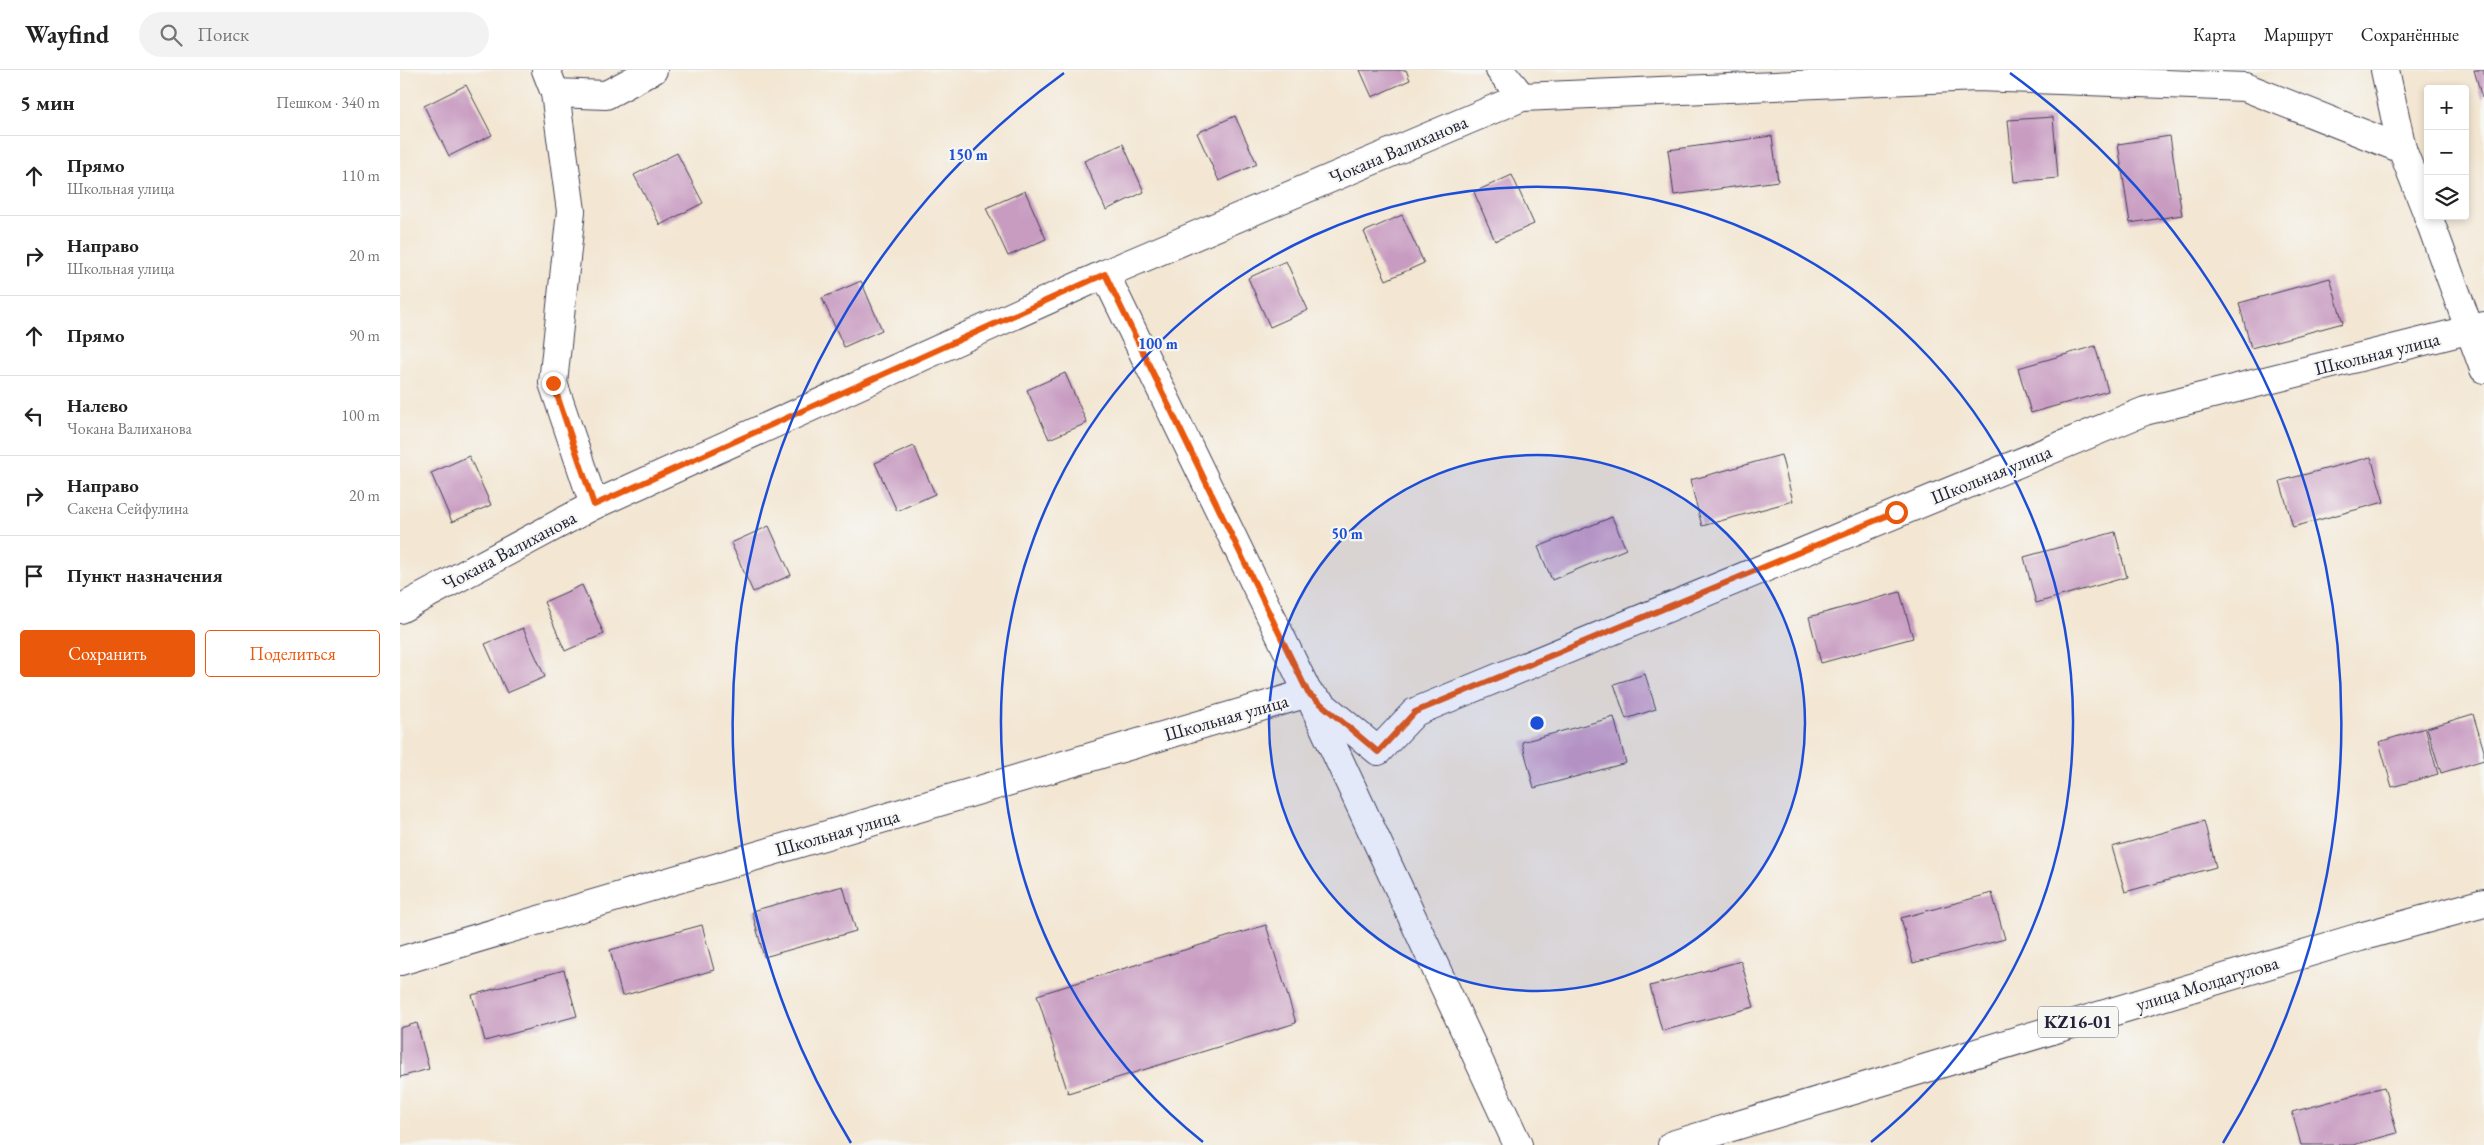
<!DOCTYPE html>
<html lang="ru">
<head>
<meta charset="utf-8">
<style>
  body { margin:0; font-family:"EB Garamond",serif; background:#f2f2f2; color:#222 }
  .controls { position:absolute; right:15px; top:15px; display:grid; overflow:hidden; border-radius:5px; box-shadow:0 2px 8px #0003 }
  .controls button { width:45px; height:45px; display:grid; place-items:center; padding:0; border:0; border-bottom:1px solid #e0e0e0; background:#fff; color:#222; font:25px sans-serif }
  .stop { position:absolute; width:15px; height:15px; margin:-11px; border:4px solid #ea580c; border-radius:50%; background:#fff }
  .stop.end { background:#ea580c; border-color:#fff; box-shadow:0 1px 5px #0008 }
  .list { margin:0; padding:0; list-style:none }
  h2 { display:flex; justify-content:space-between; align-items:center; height:65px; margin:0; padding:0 20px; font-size:21px }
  h2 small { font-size:16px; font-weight:400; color:#767676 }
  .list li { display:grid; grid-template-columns:32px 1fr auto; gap:15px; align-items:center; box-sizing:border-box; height:80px; padding:0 20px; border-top:1px solid #e0e0e0 }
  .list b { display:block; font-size:19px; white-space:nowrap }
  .list p { margin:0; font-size:16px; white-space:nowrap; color:#767676 }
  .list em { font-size:16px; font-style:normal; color:#767676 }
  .actions { display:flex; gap:10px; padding:15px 20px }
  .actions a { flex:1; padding:11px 0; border:1px solid #ea580c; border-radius:5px; text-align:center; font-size:18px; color:#ea580c }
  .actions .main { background:#ea580c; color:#fff }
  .icon { flex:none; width:28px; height:28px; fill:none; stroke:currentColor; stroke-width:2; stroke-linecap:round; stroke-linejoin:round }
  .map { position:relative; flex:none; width:2084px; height:1075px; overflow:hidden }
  header { display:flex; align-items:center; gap:30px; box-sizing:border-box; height:70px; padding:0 25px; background:#fff; border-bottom:1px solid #e0e0e0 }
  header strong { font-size:24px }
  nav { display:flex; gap:28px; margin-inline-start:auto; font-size:18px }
  .search { width:350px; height:45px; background:#f2f2f2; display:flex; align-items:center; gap:12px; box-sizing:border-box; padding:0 18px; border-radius:28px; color:#767676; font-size:19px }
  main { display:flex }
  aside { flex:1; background:#fff }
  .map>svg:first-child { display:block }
</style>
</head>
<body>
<header>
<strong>Wayfind</strong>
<div class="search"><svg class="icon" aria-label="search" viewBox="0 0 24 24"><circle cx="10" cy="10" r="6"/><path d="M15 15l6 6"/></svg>Поиск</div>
<nav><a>Карта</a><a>Маршрут</a><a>Сохранённые</a></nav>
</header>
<main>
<aside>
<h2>5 мин<small>Пешком · 340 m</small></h2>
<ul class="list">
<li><svg class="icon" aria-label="ahead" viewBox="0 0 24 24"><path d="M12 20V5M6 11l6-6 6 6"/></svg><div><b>Прямо</b><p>Школьная улица</p></div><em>110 m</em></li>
<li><svg class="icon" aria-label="right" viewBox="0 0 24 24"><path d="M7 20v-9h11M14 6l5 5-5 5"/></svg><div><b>Направо</b><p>Школьная улица</p></div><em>20 m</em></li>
<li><svg class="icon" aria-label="ahead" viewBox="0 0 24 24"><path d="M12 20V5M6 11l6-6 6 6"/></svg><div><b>Прямо</b></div><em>90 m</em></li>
<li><svg class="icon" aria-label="left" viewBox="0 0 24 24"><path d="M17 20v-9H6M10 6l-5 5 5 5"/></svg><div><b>Налево</b><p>Чокана Валиханова</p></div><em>100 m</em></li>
<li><svg class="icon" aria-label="right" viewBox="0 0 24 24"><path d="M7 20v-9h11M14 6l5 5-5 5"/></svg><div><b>Направо</b><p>Сакена Сейфулина</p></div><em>20 m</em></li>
<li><svg class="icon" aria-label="arrive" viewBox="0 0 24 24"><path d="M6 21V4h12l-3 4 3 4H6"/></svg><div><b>Пункт назначения</b></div></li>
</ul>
<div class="actions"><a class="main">Сохранить</a><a>Поделиться</a></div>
</aside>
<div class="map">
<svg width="2084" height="1075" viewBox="0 0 2084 1075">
  <rect width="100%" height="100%" fill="#f6f6f2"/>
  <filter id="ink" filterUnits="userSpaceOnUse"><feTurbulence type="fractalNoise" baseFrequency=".02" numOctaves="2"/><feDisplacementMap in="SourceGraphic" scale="10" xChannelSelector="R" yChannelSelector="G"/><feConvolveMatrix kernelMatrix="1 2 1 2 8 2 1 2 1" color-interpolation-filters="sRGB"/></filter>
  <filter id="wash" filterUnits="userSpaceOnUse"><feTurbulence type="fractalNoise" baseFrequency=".0096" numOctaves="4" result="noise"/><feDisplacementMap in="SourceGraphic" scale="20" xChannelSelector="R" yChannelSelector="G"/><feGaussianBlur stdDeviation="1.12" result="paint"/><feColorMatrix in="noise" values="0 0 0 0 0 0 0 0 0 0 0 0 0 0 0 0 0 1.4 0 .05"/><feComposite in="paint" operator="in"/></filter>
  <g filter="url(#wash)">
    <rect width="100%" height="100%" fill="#f3e6d2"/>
    <g id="blocks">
      <g fill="#c89bc1">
        <polygon points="960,0 1006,0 1010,10 972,27"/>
        <polygon points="2074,0 2084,0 2084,27 2082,28"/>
        <polygon points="66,15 92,65 49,86 24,36"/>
        <polygon points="835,46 857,94 819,111 797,63"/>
        <polygon points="1653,47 1658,108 1614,112 1608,50"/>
        <polygon points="1372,66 1378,111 1274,125 1268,80"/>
        <polygon points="1770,66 1782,145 1730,153 1718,74"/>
        <polygon points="723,74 744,122 706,140 684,91"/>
        <polygon points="277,83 303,133 260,155 234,105"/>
        <polygon points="1112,105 1134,154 1095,171 1074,122"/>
        <polygon points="625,121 646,169 608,186 586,138"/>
        <polygon points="1002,145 1024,193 986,210 964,162"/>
        <polygon points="886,191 908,240 870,257 848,208"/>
        <polygon points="1930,208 1943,253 1851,278 1839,233"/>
        <polygon points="461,211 482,260 444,277 422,228"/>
        <polygon points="1695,276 1708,321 1631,343 1618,298"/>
        <polygon points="665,303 687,353 649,369 627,320"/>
        <polygon points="514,376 535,424 497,441 475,393"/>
        <polygon points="1381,385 1393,431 1302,456 1290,410"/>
        <polygon points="69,386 91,435 52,452 31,403"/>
        <polygon points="1971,387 1984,432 1893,457 1880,411"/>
        <polygon points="1212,447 1226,479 1152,510 1138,477"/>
        <polygon points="369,456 391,505 353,522 331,473"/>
        <polygon points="1715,462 1727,507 1636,533 1624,487"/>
        <polygon points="182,515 204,564 165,581 144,532"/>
        <polygon points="1500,522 1513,568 1421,593 1409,547"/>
        <polygon points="123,558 145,607 107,623 85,574"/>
        <polygon points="1245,604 1256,639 1226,649 1214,614"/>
        <polygon points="2073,644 2084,681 2084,690 2041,703 2027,658"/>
        <polygon points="1214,647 1226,693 1134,718 1122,672"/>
        <polygon points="2025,658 2038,704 1992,717 1979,672"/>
        <polygon points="1804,751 1816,797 1725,822 1712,777"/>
        <polygon points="443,816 456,861 364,887 352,841"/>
        <polygon points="1592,823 1605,869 1513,893 1501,848"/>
        <polygon points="302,855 314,900 222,926 210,880"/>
        <polygon points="866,855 896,953 668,1023 637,925"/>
        <polygon points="1341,891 1354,937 1262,961 1250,916"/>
        <polygon points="164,900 177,946 85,971 72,925"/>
        <polygon points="17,953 29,999 0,1007 0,958"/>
        <polygon points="1984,1017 1997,1063 1953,1075 1901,1075 1892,1042"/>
      </g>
    </g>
  </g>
  <g filter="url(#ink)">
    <use href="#blocks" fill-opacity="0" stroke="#413f52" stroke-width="1"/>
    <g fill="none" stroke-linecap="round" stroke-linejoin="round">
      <g stroke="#413f52" stroke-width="30">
        <g id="street">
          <polyline points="146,0 155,23 171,141 153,313 194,435"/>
          <polyline points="1100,0 1122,27"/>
          <polyline points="1985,0 2002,79"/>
          <polyline points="155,23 206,25 253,0"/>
          <polyline points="2028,146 2084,299"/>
          <polyline points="705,204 908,623 1118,1075"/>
          <polyline points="0,539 194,435 705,204 1122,27 1577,7 1845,17 2002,79 2028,145"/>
          <polyline points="0,891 908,623 978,681 1015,642 1745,341 2084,256"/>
        </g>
      </g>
      <g stroke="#413f52" stroke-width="30">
        <polyline id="primary" points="1272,1075 1960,867 2084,833"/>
      </g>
      <use href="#street" stroke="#fff" stroke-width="28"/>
      <use href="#primary" stroke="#fff" stroke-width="28"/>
    </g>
  </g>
  <g fill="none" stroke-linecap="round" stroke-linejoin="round" filter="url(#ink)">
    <polyline stroke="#ea580c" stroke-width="6" points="153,313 194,435 705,204 908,623 978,682 1015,642 1496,442"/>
  </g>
  <circle cx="1137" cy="653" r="268" fill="#1d4ed8" fill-opacity=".12"/>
  <g fill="none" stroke="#1d4ed8" stroke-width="2.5">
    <circle cx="1137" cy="653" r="268"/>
    <path d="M803 1072A536 536 0 1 1 1471 1072"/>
    <path d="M451 1073A804 804 0 0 1 664 3M1610 3A804 804 0 0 1 1823 1073"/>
  </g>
  <g text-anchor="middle" stroke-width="4.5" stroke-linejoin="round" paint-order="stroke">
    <rect fill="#f6f6f2" stroke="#626272" stroke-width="1" x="1638" y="936.5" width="80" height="31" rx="4"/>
    <g font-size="18" font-weight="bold" fill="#22223b">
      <text x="1678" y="958">KZ16-01</text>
    </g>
    <g font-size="19" fill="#22223b" stroke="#f6f6f2">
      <text transform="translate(998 79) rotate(-23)" y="7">Чокана Валиханова</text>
      <text transform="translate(1977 283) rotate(-14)" y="7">Школьная улица</text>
      <text transform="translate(1591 404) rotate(-22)" y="7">Школьная улица</text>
      <text transform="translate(109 480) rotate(-28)" y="7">Чокана Валиханова</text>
      <text transform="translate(826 647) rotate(-16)" y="7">Школьная улица</text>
      <text transform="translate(437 762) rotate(-16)" y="7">Школьная улица</text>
      <text transform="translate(1807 913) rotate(-17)" y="7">улица Молдагулова</text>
    </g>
  </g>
  <circle cx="1137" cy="653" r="8" fill="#1d4ed8" stroke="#f6f6f2" stroke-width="2.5"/>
  <g font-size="15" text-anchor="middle" font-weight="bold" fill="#1d4ed8" stroke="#f6f6f2" stroke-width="4.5" stroke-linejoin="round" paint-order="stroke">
    <text x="568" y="90">150 m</text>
    <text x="758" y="279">100 m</text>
    <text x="947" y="469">50 m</text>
  </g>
</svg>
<div class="controls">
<button>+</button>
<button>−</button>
<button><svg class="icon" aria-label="layers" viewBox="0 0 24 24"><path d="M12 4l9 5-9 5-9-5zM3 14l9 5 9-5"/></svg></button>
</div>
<div class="stop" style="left:1496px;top:442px"></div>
<div class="stop end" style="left:153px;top:313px"></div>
</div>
</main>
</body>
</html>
